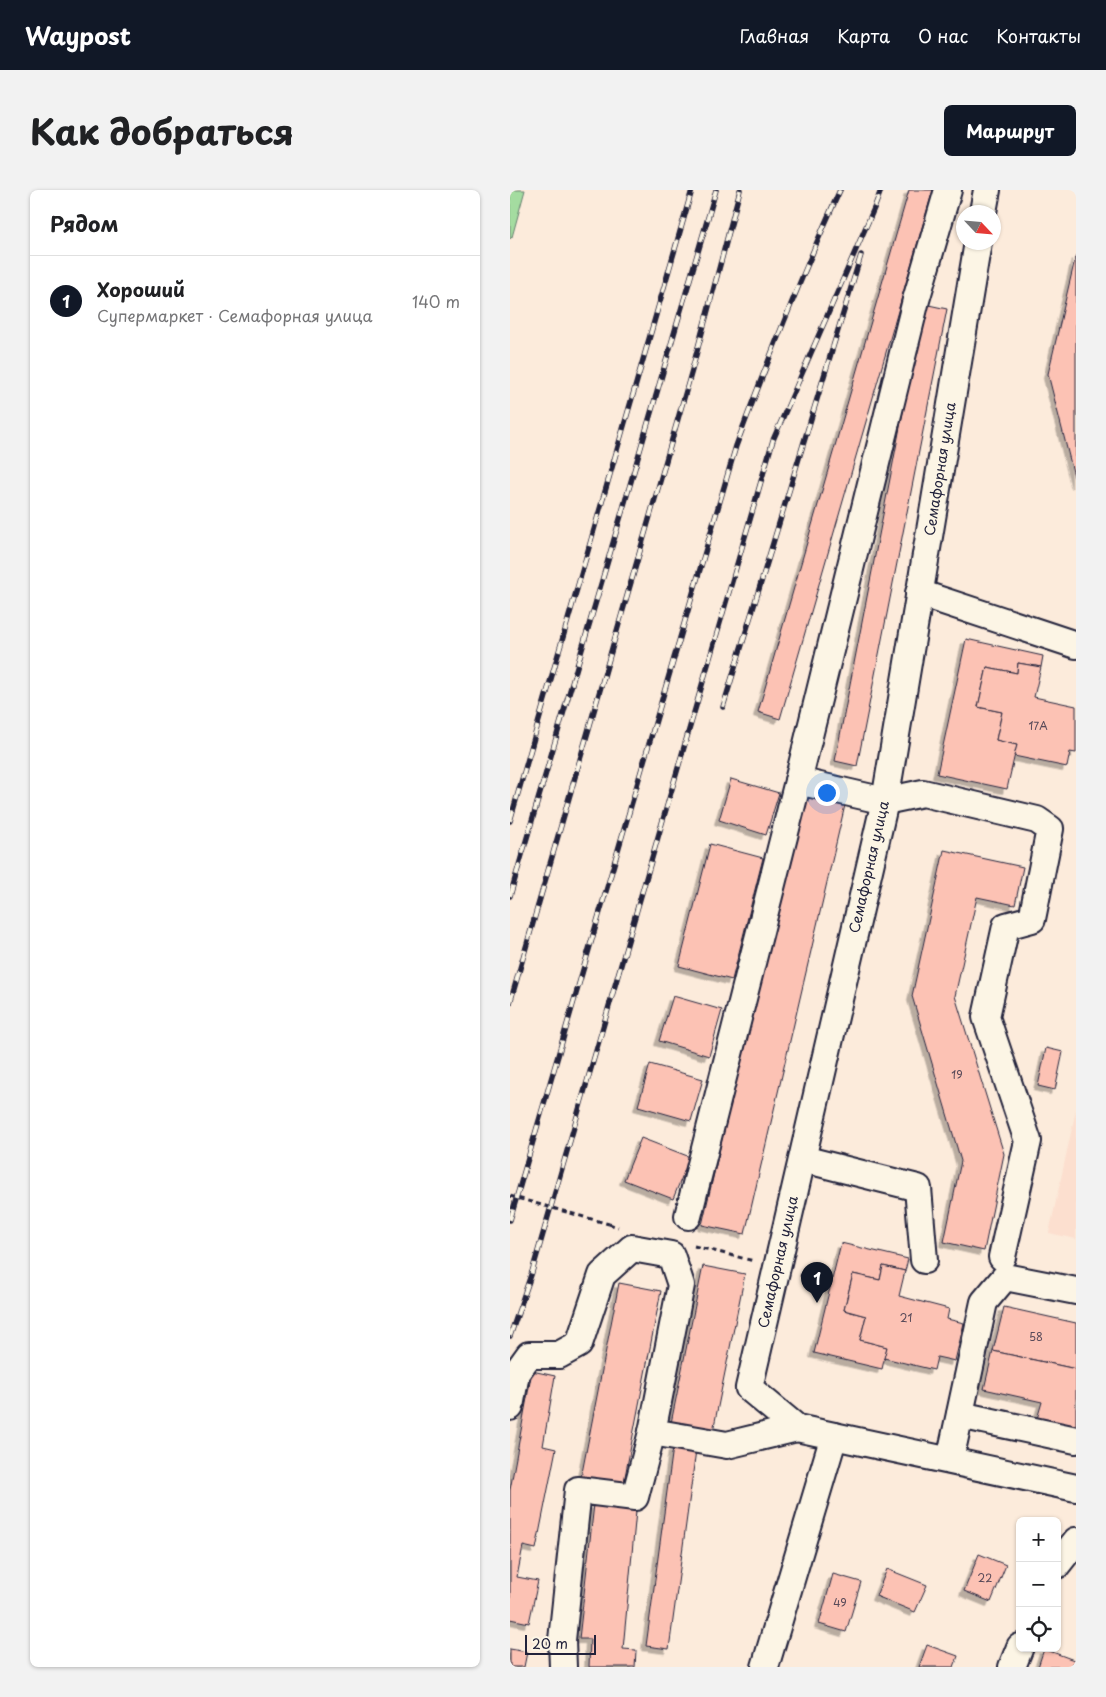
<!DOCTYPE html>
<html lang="ru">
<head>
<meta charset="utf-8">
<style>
  body { margin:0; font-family:"Playpen Sans",sans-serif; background:#f2f2f2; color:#202124 }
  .controls { position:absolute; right:15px; bottom:15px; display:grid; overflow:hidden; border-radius:8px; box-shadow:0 1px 4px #0004 }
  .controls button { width:45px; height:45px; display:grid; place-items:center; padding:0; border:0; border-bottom:1px solid #e0e0e0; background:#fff; color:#202124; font:25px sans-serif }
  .compass { position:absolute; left:446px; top:15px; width:45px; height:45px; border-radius:50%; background:#fff; box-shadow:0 1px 4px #0004; rotate:116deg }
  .scale { position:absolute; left:15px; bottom:12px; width:71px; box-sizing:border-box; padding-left:5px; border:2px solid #22223b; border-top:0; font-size:14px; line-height:18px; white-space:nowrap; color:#22223b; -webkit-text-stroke:4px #fcf5e5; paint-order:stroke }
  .you { position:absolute; left:316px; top:602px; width:18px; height:18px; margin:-12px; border:4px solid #fff; border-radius:50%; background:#1a73e8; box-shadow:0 0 0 8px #1a73e833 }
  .badge { display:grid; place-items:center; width:32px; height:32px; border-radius:50%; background:#111827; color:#fff; font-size:16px; font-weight:700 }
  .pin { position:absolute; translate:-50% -41px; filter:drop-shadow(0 1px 2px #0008) }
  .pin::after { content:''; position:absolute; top:26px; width:18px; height:15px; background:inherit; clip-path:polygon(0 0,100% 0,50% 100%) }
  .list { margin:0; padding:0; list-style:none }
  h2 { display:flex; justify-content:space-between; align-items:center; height:65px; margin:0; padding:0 20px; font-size:21px }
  h2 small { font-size:16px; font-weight:400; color:#757577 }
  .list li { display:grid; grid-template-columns:32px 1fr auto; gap:15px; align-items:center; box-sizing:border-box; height:90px; padding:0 20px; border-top:1px solid #e0e0e0 }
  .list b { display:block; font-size:19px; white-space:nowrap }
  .list p { margin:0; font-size:16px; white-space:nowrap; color:#757577 }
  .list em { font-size:16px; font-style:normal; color:#757577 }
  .icon { flex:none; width:28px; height:28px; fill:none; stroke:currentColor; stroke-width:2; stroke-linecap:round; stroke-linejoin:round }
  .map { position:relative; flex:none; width:566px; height:1477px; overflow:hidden; border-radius:8px }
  header { display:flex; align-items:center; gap:30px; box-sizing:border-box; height:70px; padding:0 25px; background:#111827; color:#fff }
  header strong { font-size:24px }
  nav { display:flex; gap:28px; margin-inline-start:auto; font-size:18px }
  .intro { display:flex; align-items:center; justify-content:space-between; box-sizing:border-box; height:120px; padding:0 30px }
  h1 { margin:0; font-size:35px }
  .button { padding:12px 22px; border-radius:8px; background:#111827; color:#fff; font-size:18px; font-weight:700 }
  main { display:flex; gap:30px; padding:0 30px }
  aside { flex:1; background:#fff; border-radius:8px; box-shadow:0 1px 4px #0004 }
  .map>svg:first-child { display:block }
</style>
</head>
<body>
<header>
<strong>Waypost</strong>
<nav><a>Главная</a><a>Карта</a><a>О нас</a><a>Контакты</a></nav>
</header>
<div class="intro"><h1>Как добраться</h1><a class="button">Маршрут</a></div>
<main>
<aside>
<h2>Рядом<small></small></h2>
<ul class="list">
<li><span class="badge">1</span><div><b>Хороший</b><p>Супермаркет · Семафорная улица</p></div><em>140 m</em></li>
</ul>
</aside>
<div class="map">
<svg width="566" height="1477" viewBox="0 0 566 1477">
  <defs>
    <filter id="shadow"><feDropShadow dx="-4.5" dy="4.5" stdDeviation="0" flood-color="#0004"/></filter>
  </defs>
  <rect width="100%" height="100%" fill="#fcebdb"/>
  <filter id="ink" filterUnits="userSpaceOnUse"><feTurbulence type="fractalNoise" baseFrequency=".02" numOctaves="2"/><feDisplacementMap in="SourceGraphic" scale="10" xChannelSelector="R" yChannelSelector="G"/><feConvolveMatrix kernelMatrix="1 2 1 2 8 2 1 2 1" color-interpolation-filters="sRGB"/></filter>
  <g filter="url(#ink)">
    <polygon fill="#fcdfcf" points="566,920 566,1049 539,1043"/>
    <polygon fill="#a4dca0" stroke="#637f6e" points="0,0 15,0 2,47 0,49"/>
    <g fill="#fcc2b4" stroke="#22223b" filter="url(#shadow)">
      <polygon points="399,0 423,0 270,529 248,522"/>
      <polygon points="566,65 566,294 538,184"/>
      <polygon points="414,114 437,119 347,576 325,571"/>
      <polygon points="456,449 533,466 531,477 508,473 507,483 477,477 468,517 492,522 486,550 507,555 497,599 427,584"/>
      <polygon points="508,473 531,477 524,507 566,516 566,563 560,562 557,577 504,566 507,555 486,550 492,522 468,517 477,477 507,483"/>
      <polygon points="221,589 269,603 256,645 209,630"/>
      <polygon points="292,605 335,615 235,1044 192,1035"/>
      <polygon points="200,654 253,668 222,790 169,776"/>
      <polygon points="434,660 513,677 505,715 467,707 445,806 494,964 474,1061 434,1052 451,971 402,806"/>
      <polygon points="163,806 212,820 199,866 149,851"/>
      <polygon points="536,858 553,862 545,900 528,896"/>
      <polygon points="140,874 193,889 181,931 128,916"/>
      <polygon points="131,948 180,967 163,1009 114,990"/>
      <polygon points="331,1053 398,1069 395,1081 373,1076 370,1090 343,1084 334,1120 356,1126 350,1150 377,1157 372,1179 304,1163"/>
      <polygon points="193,1076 235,1084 203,1241 161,1233"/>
      <polygon points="373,1076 395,1081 389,1106 439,1119 437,1129 454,1133 445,1171 427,1167 424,1180 374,1168 377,1157 350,1150 356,1126 334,1120 343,1084 370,1090"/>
      <polygon points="109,1093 151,1101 113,1297 71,1288"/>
      <polygon points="494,1117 566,1133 566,1179 483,1161"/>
      <polygon points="483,1161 566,1179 566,1238 527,1229 532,1212 474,1199"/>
      <polygon points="22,1181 45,1186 33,1256 46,1259 26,1359 13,1356 7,1387 28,1391 19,1433 0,1429 0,1300"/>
      <polygon points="163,1257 186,1260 159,1459 136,1456"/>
      <polygon points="84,1314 126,1321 113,1459 126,1460 125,1477 79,1477 80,1449 69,1449"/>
      <polygon points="469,1364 496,1375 481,1412 454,1401"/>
      <polygon points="377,1379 417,1395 405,1422 366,1406"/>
      <polygon points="323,1384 351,1392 336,1442 309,1434"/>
      <polygon points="417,1455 448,1466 444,1477 409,1477"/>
      <polygon points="0,1459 17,1462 14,1477 0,1477"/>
      <polygon points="534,1459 564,1470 562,1477 528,1477"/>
    </g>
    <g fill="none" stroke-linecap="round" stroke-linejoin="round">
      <g stroke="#22223b" stroke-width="30">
        <g id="minor">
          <polyline points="473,22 477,0"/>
          <polyline points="409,403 566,455"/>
          <polyline points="288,591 406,110 438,0"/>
          <polyline points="293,969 408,998 414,1070"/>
          <polyline points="178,1026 288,591 375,611 413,603 527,630 540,639 522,729 496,736 476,827 518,951 492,1067"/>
          <polyline points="0,1217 6,1183 19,1165 49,1165 69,1154 92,1085 122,1058 161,1065 171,1095 142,1242 217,1255 287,1238"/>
          <polyline points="450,1225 566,1250"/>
          <polyline points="324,1246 566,1298"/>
          <polyline points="440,1270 474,1112 495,1087 566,1101"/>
          <polyline points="547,1375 566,1351"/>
          <polyline points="53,1477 52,1450 68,1300 125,1307 142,1242"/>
          <polyline points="255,1477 324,1246 287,1238 239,1198 375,611 468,52"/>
          <polyline points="502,1477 510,1457"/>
        </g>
      </g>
      <g stroke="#22223b" stroke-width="3" stroke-dasharray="5 4" stroke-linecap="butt">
        <polyline points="99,1034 108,1037"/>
        <polyline points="184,1056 244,1071"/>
        <polyline points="290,1085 299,1088"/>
      </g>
      <use href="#minor" stroke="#fcf5e5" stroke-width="26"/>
      <g stroke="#22223b" stroke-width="5.5">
        <g id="rail">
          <polyline points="213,517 351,65"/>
          <polyline points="0,631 182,0"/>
          <polyline points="0,706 206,0"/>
          <polyline points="0,813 182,180 230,0"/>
          <path d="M 0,1030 L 226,256 C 258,170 292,84 330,0"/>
          <polyline points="0,1146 22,1082 263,250 365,16 371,0"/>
        </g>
      </g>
      <use href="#rail" stroke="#fcf5e5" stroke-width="4" stroke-dasharray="11" stroke-linecap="butt"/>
      <polyline stroke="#22223b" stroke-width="3" stroke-dasharray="5 4" stroke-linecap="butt" points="0,1006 99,1034"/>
    </g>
  </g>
  <g text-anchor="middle" stroke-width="4.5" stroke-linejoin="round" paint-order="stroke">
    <g font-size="11" fill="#584a59">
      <text x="528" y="540">17А</text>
      <text x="447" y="889">19</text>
      <text x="396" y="1132">21</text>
      <text x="526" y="1151">58</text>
      <text x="475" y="1392">22</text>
      <text x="330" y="1417">49</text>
    </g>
    <g font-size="14" fill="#22223b" stroke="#fcf5e5">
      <text transform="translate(430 279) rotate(-81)" y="5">Семафорная улица</text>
      <text transform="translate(359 677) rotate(-77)" y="5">Семафорная улица</text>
      <text transform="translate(268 1072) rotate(-77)" y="5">Семафорная улица</text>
    </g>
  </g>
</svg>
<div class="controls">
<button>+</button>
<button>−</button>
<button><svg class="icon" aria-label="locate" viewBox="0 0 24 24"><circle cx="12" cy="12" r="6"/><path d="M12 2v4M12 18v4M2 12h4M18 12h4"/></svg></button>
</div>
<svg class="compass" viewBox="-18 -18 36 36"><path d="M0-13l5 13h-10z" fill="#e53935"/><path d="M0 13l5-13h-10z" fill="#757577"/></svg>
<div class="scale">20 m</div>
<div class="you"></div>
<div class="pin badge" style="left:307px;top:1113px">1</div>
</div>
</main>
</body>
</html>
